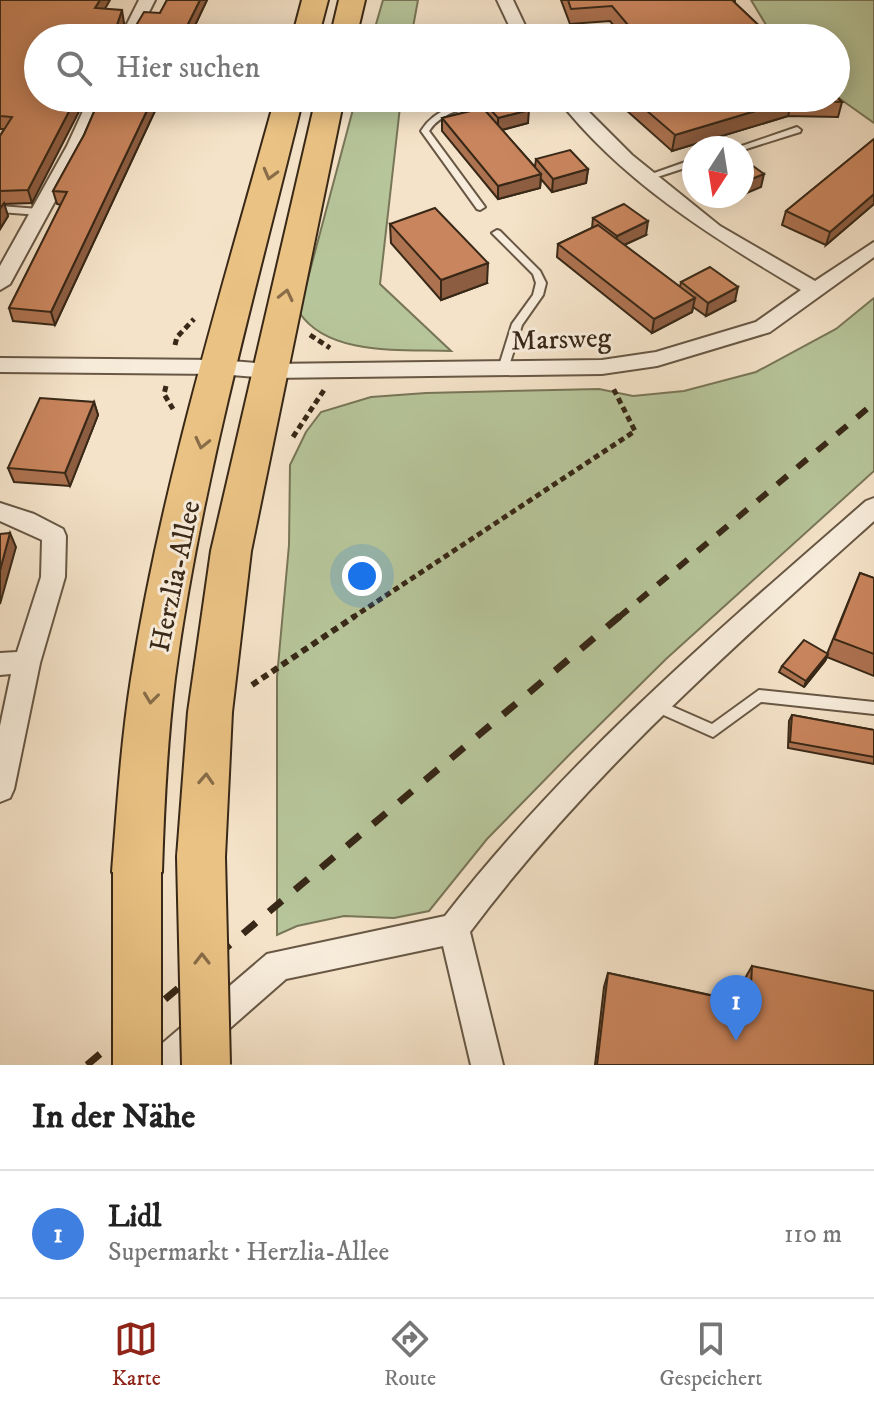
<!DOCTYPE html>
<html lang="de">
<head>
<meta charset="utf-8">
<style>
  body { margin:0; font-family:"IM FELL DW Pica",serif; background:#f2f2f2; color:#222 }
  .compass { position:absolute; left:682px; top:136px; width:72px; height:72px; border-radius:50%; background:#fff; box-shadow:0 4px 20px #0003; rotate:192deg }
  .you { position:absolute; left:362px; top:576px; width:28px; height:28px; margin:-20px; border:6px solid #fff; border-radius:50%; background:#1a73e8; box-shadow:0 0 0 12px #1a73e833 }
  .badge { display:grid; place-items:center; width:52px; height:52px; border-radius:50%; background:#8f2418; color:#fff; font-size:26px; font-weight:700 }
  .pin { position:absolute; translate:-50% -66px; filter:drop-shadow(0 2px 4px #0008) }
  .pin::after { content:''; position:absolute; top:42px; width:28px; height:24px; background:inherit; clip-path:polygon(0 0,100% 0,50% 100%) }
  .list { margin:0; padding:0; list-style:none }
  h2 { display:flex; justify-content:space-between; align-items:center; height:104px; margin:0; padding:0 32px; font-size:34px }
  h2 small { font-size:26px; font-weight:400; color:#767676 }
  .list li { display:grid; grid-template-columns:52px 1fr auto; gap:24px; align-items:center; box-sizing:border-box; height:128px; padding:0 32px; border-top:2px solid #e0e0e0 }
  .list b { display:block; font-size:30px; white-space:nowrap }
  .list p { margin:0; font-size:26px; white-space:nowrap; color:#767676 }
  .list em { font-size:26px; font-style:normal; color:#767676 }
  .icon { flex:none; width:44px; height:44px; fill:none; stroke:currentColor; stroke-width:2; stroke-linecap:round; stroke-linejoin:round }
  .map { position:relative; flex:none; width:874px; height:1065px; overflow:hidden }
  .search { position:absolute; background:#fff; box-shadow:0 4px 20px #0003; left:24px; right:24px; top:24px; height:88px; display:flex; align-items:center; gap:20px; box-sizing:border-box; padding:0 28px; border-radius:44px; color:#767676; font-size:30px }
  .sheet { height:232px; background:#fff }
  nav { display:flex; justify-content:space-around; align-items:center; box-sizing:border-box; height:112px; border-top:2px solid #e0e0e0; background:#fff; font-size:22px; color:#767676 }
  nav a { display:grid; justify-items:center; gap:4px }
  nav .on { color:#8f2418 }
  .map>svg:first-child { display:block }
</style>
</head>
<body>
<div class="map">
<svg width="874" height="1065" viewBox="0 0 874 1065">
  <rect width="100%" height="100%" fill="#f5e3c9"/>
  <filter id="stains"><feTurbulence type="fractalNoise" baseFrequency=".0025" numOctaves="4"/><feColorMatrix values="0 0 0 0 .2 0 0 0 0 .09 0 0 0 0 .02 0 0 0 .5 -.17"/></filter>
  <radialGradient id="worn" r=".72"><stop offset=".6" stop-color="#630" stop-opacity="0"/><stop offset="1" stop-color="#630" stop-opacity=".3"/></radialGradient>
  <g fill="#b7c59a" stroke="#787658" stroke-width="2">
    <polygon points="383,0 418,0 411,38 372,38"/>
    <polygon points="751,0 874,0 874,123 836,96 836,38 774,38"/>
    <path d="M 356,98 L 401,98 L 380,284 L 451,351 C 404,349 328,357 299,312 Z"/>
    <polygon points="874,298 874,471 666,659 571,753 487,839 429,911 394,918 344,916 297,926 277,935 277,677 289,545 290,465 306,432 321,412 371,397 426,393 599,389 633,396 684,391 756,372 836,329"/>
  </g>
  <g fill="none" stroke-linecap="round" stroke-linejoin="round">
    <g stroke="#675744" stroke-width="4">
      <g id="service">
        <path d="M 496,98 L 515,98 L 511,101 C 484,105 446,105 429,131 L 485,207 L 480,210 L 477,209 L 421,131 C 437,105 468,102 496,98 Z"/>
        <polygon points="797,127 801,130 800,132 743,150 742,148 736,148"/>
        <polygon points="694,159 694,165 648,180 643,177"/>
        <polygon points="0,206 39,209 44,212 39,215 0,212"/>
        <polygon points="497,230 500,231 540,271 546,283 543,295 522,325 508,369 503,373 498,369 512,324 533,295 536,283 533,274 492,233"/>
        <polygon points="759,690 874,702 874,714 761,702 713,737 650,709 648,705 650,701 655,699 712,724"/>
      </g>
    </g>
    <g stroke="#675744" stroke-width="4">
      <g id="minor">
        <polygon points="139,0 155,0 136,38 120,38"/>
        <polygon points="497,0 513,0 531,38 515,38"/>
        <polygon points="89,98 105,98 85,146 10,284 0,290 0,266 67,146"/>
        <path d="M 557,98 L 575,98 L 632,155 L 720,226 L 815,281 L 874,242 L 874,257 L 770,332 L 657,366 L 602,374 L 269,378 L 219,374 L 0,372 L 0,358 L 219,360 L 269,364 L 602,360 L 656,352 L 756,322 L 801,290 C 713,238 620,180 557,98 Z"/>
        <path d="M 874,498 L 874,521 C 730,650 586,777 470,932 L 503,1065 L 471,1065 L 443,946 L 286,979 L 188,1065 L 147,1065 L 151,1053 L 267,954 L 445,916 C 567,759 717,631 866,501 Z"/>
        <polygon points="0,503 34,514 63,529 66,536 65,577 40,663 14,789 10,798 0,802 0,726 11,674 0,675 0,653 17,652 41,577 42,540 0,521"/>
      </g>
    </g>
    <g stroke="#382817" stroke-width="4">
      <g id="primary">
        <polygon points="302,0 328,0 318,38 292,38"/>
        <polygon points="339,0 365,0 356,38 330,38"/>
        <path d="M 275,98 L 303,98 C 256,290 201,482 175,678 C 167,743 164,807 162,872 L 154,888 L 137,895 L 120,888 L 112,872 C 117,808 121,743 131,679 C 162,482 222,290 275,98 Z"/>
        <polygon points="316,98 344,98 251,551 232,712 225,857 218,873 201,880 184,873 177,857 188,712 211,551"/>
      </g>
    </g>
    <g stroke="#382817" stroke-width="5" stroke-dasharray="6 4" stroke-linecap="butt">
      <polyline points="310,335 330,348"/>
      <polyline points="175,345 177,337 194,319"/>
      <polyline points="166,386 164,394 173,409"/>
      <polyline points="293,437 324,390"/>
      <polyline points="352,618 635,431 612,386"/>
    </g>
    <polyline stroke="#382817" stroke-width="6" stroke-dasharray="7 5" stroke-linecap="butt" points="252,685 355,616"/>
    <use href="#service" fill="#f8eddc" fill-rule="evenodd"/>
    <use href="#minor" fill="#f8eddc" fill-rule="evenodd"/>
    <use href="#primary" fill="#eac284" fill-rule="evenodd"/>
    <polyline stroke="#382817" stroke-width="6" stroke-dasharray="13 13" stroke-linecap="butt" points="618,618 874,403"/>
    <polyline stroke="#382817" stroke-width="7" stroke-dasharray="17 17" stroke-linecap="butt" points="87,1065 620,616"/>
    <g stroke="#382817" stroke-width="52" stroke-linecap="butt">
      <g id="primary-bridge">
        <polyline points="201,857 206,1065"/>
        <polyline points="137,872 137,1065"/>
      </g>
    </g>
    <use href="#primary-bridge" stroke="#eac284" stroke-width="48"/>
  </g>
  <g fill="#ad7250" stroke="#382817" stroke-width="2">
    <polygon points="0,0 105,9 124,23 122,28 134,29 160,13 167,0 207,0 189,38 38,38 32,203 4,204 8,216 0,229 0,136 4,129 0,129"/>
    <polygon points="561,0 735,0 735,3 772,38 624,38 610,21 570,24"/>
    <polygon points="100,98 161,98 55,325 13,321 9,308 61,205 57,204 53,191 84,135"/>
    <polygon points="472,98 522,98 528,123 502,130 535,167 536,159 588,169 586,183 552,192 541,179 540,188 498,199 442,131 442,118 478,109 478,98"/>
    <polygon points="604,98 836,98 842,102 838,117 788,116 672,151 616,101 609,103"/>
    <polygon points="874,139 874,204 826,245 782,225 786,211"/>
    <polygon points="713,196 740,196 723,203"/>
    <polygon points="593,218 646,235 624,245 680,287 681,282 735,301 706,316 693,307 692,312 652,333 557,257 558,244 592,228"/>
    <polygon points="390,224 487,283 441,300 391,243"/>
    <polygon points="94,402 98,415 70,486 14,482 8,468"/>
    <polygon points="860,573 874,578 874,676 827,657 825,661 804,687 779,672 782,666 827,654"/>
    <polygon points="792,715 874,730 874,764 788,748 789,721"/>
    <polygon points="752,966 874,1065 595,1065 604,987 608,973 743,1002 744,980"/>
  </g>
  <g fill="#8d5d41" stroke="#382817" stroke-width="2">
    <polygon points="100,0 110,0 98,21 95,8"/>
    <polygon points="200,0 207,0 189,38 181,38"/>
    <polygon points="122,10 124,23 119,38 116,28"/>
    <polygon points="76,98 86,98 32,203 28,190"/>
    <polygon points="153,98 161,98 55,325 51,312"/>
    <polygon points="610,98 616,98 616,101 609,103"/>
    <polygon points="792,100 788,116 672,151 675,135"/>
    <polygon points="529,110 528,123 498,131 498,118"/>
    <polygon points="588,169 586,183 552,192 553,179"/>
    <polygon points="541,174 540,188 498,199 498,186"/>
    <polygon points="764,174 761,187 742,195 742,183"/>
    <polygon points="874,194 874,204 826,245 830,232"/>
    <polygon points="724,196 740,196 723,203"/>
    <polygon points="4,203 8,216 0,229 0,209"/>
    <polygon points="648,221 646,235 615,249 617,236"/>
    <polygon points="488,263 487,283 441,300 441,280"/>
    <polygon points="738,287 735,301 706,316 708,303"/>
    <polygon points="695,298 692,312 652,333 654,319"/>
    <polygon points="94,402 98,415 70,486 65,473"/>
    <polygon points="10,533 16,547 0,604 0,570"/>
    <polygon points="828,654 825,661 804,687 806,681"/>
  </g>
  <g fill="#c9855d" stroke="#382817" stroke-width="2">
    <polygon points="0,0 100,0 95,8 122,10 116,28 134,29 144,12 160,13 167,0 200,0 181,38 38,38 38,98 76,98 28,190 0,191 0,136 12,117 0,116"/>
    <polygon points="568,0 732,0 772,38 639,38 612,6 571,9"/>
    <polygon points="484,28 489,38 449,38 446,33"/>
    <polygon points="836,96 842,102 792,100 675,135 632,98 836,98"/>
    <polygon points="100,98 153,98 51,312 9,308 67,192 53,191 84,135"/>
    <polygon points="480,98 522,98 529,110 498,118"/>
    <polygon points="483,108 541,174 498,186 442,118"/>
    <polygon points="874,139 874,194 830,232 786,211"/>
    <polygon points="570,150 588,169 553,179 536,159"/>
    <polygon points="742,158 764,174 742,183"/>
    <polygon points="624,204 648,221 617,236 593,218"/>
    <polygon points="435,208 488,263 441,280 390,224"/>
    <polygon points="598,225 695,298 654,319 558,244"/>
    <polygon points="710,267 738,287 708,303 681,282"/>
    <polygon points="40,398 94,402 65,473 8,468"/>
    <polygon points="10,533 0,570 0,534"/>
    <polygon points="860,573 874,578 874,654 834,639"/>
    <polygon points="804,640 828,654 806,681 782,666"/>
    <polygon points="792,715 874,730 874,757 790,742"/>
    <polygon points="752,966 874,991 874,1065 597,1065 608,973 750,1004"/>
  </g>
  <defs><path id="oneway-chevron" d="M-2-3.5L2.5 0L-2 3.5" fill="none" stroke-width="1.6" stroke-linecap="round" stroke-linejoin="round" transform="scale(2)"/></defs>
  <g stroke="#886d48">
    <use href="#oneway-chevron" transform="translate(270 174) rotate(105)"/>
    <use href="#oneway-chevron" transform="translate(286 295) rotate(-77)"/>
    <use href="#oneway-chevron" transform="translate(202 443) rotate(103)"/>
    <use href="#oneway-chevron" transform="translate(151 698) rotate(97)"/>
    <use href="#oneway-chevron" transform="translate(206 779) rotate(-87)"/>
    <use href="#oneway-chevron" transform="translate(202 959) rotate(-90)"/>
  </g>
  <g text-anchor="middle" stroke-width="6" stroke-linejoin="round" paint-order="stroke">
    <g font-size="28" fill="#382817" stroke="#f8eddc">
      <text transform="translate(561 338) rotate(-2)" y="10">Marsweg</text>
      <text transform="translate(174 576) rotate(-78)" y="10">Herzlia-Allee</text>
    </g>
  </g>
  <rect width="100%" height="100%" filter="url(#stains)"/>
  <rect width="100%" height="100%" fill="url(#worn)"/>
</svg>
<svg class="compass" viewBox="-18 -18 36 36"><path d="M0-13l5 13h-10z" fill="#e53935"/><path d="M0 13l5-13h-10z" fill="#767676"/></svg>
<div class="you"></div>
<div class="pin badge" style="left:736px;top:1041px;background:#3f7fe0">1</div>
<div class="search"><svg class="icon" aria-label="search" viewBox="0 0 24 24"><circle cx="10" cy="10" r="6"/><path d="M15 15l6 6"/></svg>Hier suchen</div>
</div>
<section class="sheet">
<h2>In der Nähe<small></small></h2>
<ul class="list">
<li><span class="badge" style="background:#3f7fe0">1</span><div><b>Lidl</b><p>Supermarkt · Herzlia-Allee</p></div><em>110 m</em></li>
</ul>
</section>
<nav>
<a class="on"><svg class="icon" aria-label="map" viewBox="0 0 24 24"><path d="M3 6l6-2 6 2 6-2v14l-6 2-6-2-6 2zM9 4v14M15 6v14"/></svg>Karte</a>
<a><svg class="icon" aria-label="directions" viewBox="0 0 24 24"><path d="M12 3l9 9-9 9-9-9zM9 14v-3h6M13 9l2 2-2 2"/></svg>Route</a>
<a><svg class="icon" aria-label="saved" viewBox="0 0 24 24"><path d="M7 4h10v16l-5-4-5 4z"/></svg>Gespeichert</a>
</nav>
</body>
</html>
